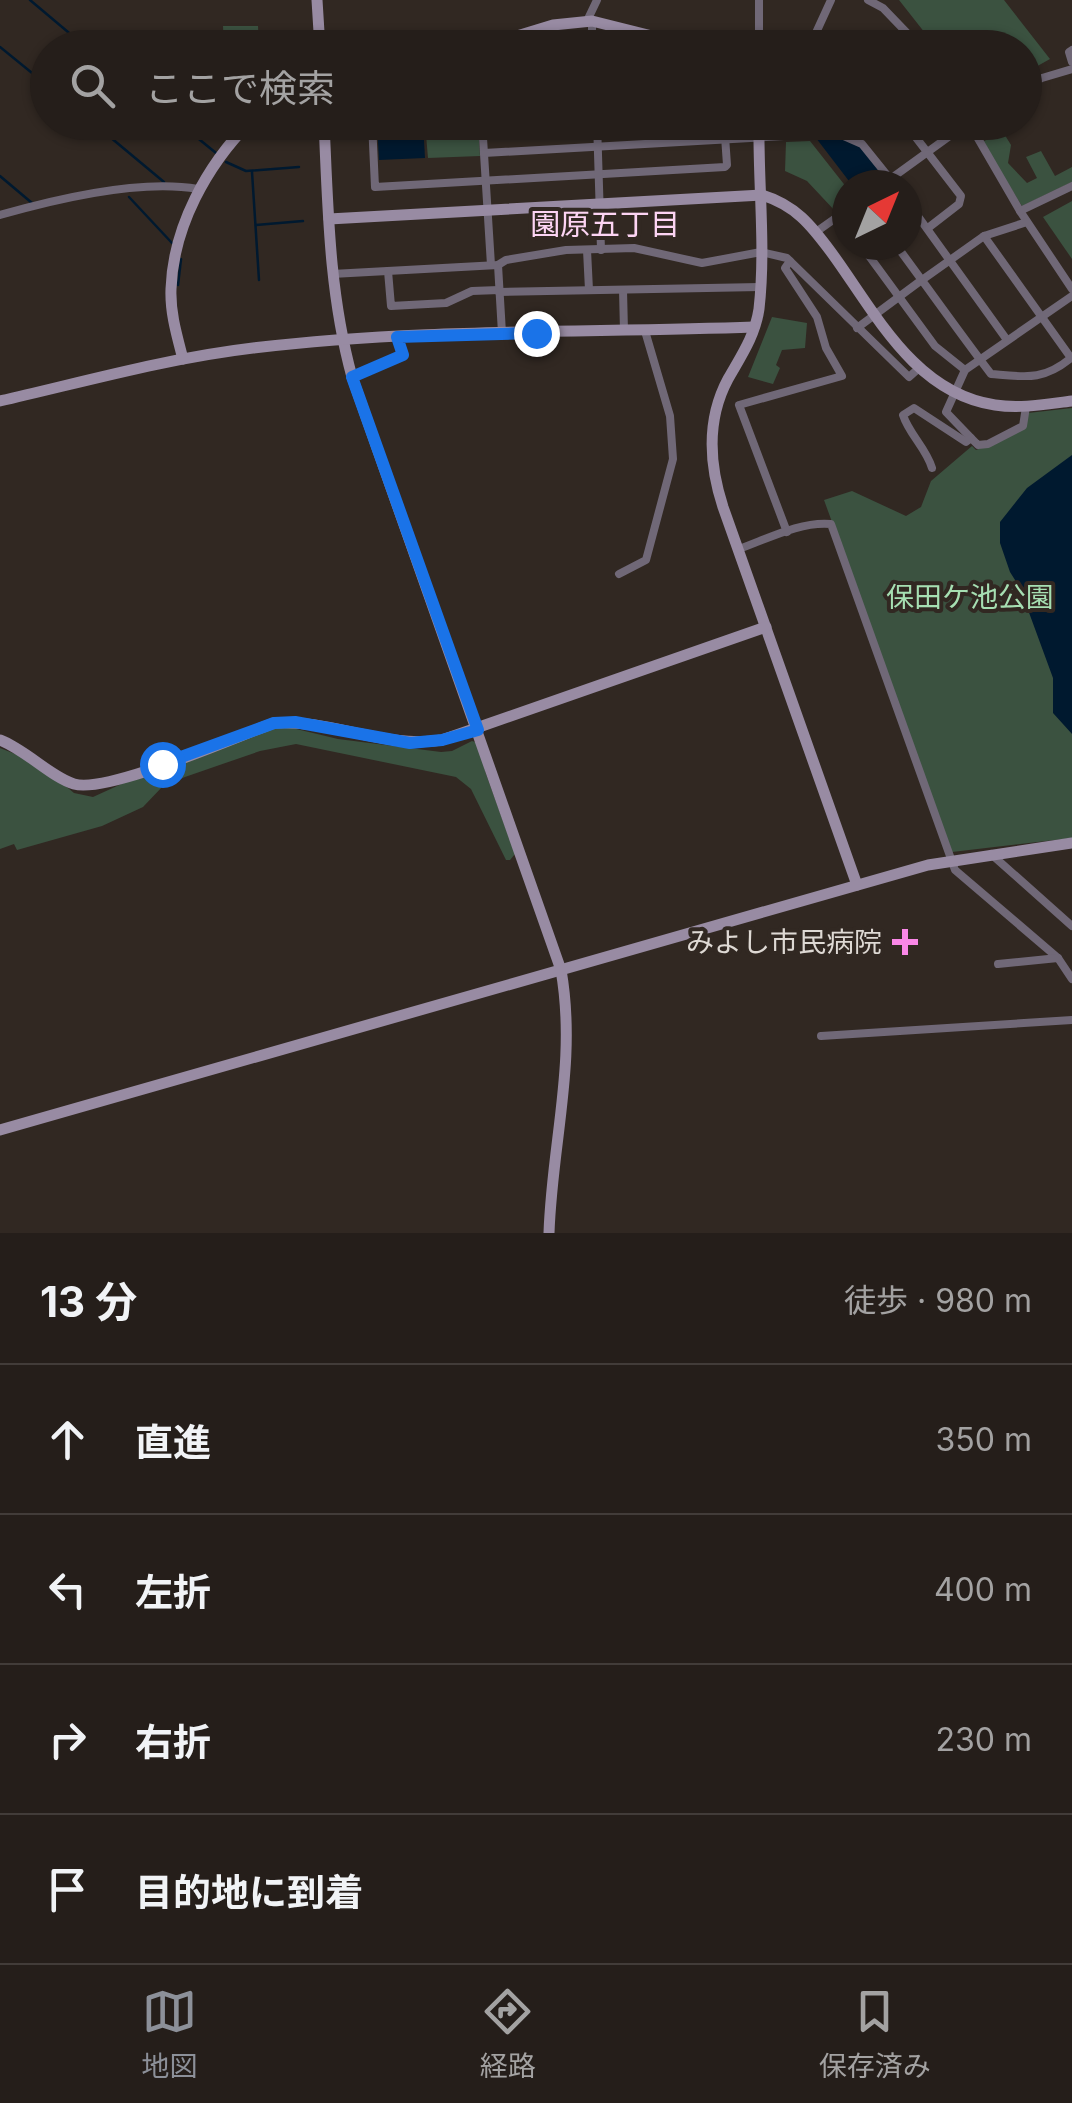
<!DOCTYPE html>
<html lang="ja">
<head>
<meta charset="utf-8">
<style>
  body { margin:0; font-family:Inter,"Noto Sans JP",sans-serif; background:#2d2723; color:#f1f3f6 }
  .compass { position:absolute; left:832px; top:170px; width:90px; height:90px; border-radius:50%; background:#251e1a; box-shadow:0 2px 8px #0004; rotate:43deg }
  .stop { position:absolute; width:30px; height:30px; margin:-22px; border:8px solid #1a73e8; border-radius:50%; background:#fff }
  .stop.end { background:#1a73e8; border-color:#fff; box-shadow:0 2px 10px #0008 }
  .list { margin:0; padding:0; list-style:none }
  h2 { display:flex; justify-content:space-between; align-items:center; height:130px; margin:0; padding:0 40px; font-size:42px }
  h2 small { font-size:32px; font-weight:400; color:#a3a2a2 }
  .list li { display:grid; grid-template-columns:65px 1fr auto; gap:30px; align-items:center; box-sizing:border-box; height:150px; padding:0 40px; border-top:2px solid #423c39 }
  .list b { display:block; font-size:38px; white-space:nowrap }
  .list em { font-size:32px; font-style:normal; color:#a3a2a2 }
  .icon { flex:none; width:55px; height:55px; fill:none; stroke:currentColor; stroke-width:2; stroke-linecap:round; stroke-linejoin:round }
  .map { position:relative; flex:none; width:1072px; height:1233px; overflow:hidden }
  .search { position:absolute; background:#251e1a; box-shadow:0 2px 8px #0004; left:30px; right:30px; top:30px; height:110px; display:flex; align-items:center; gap:25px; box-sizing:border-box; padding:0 35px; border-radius:55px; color:#a3a2a2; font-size:38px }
  .sheet { height:730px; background:#251e1a }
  nav { display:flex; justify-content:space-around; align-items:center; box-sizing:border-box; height:140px; border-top:2px solid #423c39; background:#251e1a; font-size:28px; color:#a3a2a2 }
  nav a { display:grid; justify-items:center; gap:5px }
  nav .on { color:#8c9099 }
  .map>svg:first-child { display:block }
</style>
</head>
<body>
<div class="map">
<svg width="1072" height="1233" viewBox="0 0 1072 1233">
  <rect width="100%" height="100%" fill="#312822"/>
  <g fill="#3b5240">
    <polygon points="899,0 1004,0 1050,59 1025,73 1024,48 936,47"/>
    <polygon points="223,26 258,26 259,47 224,47"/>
    <polygon points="425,123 478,123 480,156 428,158"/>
    <polygon points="1003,132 1011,145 1008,163 1027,183 1037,178 1026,157 1041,151 1055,176 1072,167 1072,182 1022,206 982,142"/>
    <polygon points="810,141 847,188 847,205 836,212 807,181 785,171 786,142"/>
    <polygon points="1072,201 1072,259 1043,217"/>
    <polygon points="772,317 807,323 805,348 782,350 776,365 780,368 773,384 748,377"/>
    <polygon points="1072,408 1072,838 952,852 824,500 852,491 906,516 921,507 931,481 972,446 976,450 1011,435 1028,413"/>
    <polygon points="277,727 288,727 338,739 441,752 452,751 472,741 478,743 486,774 515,854 510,860 506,860 471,789 456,777 296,744 260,751 185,777 163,786 143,807 102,826 17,850 14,844 0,849 0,748 38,763 74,793 93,797 128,781"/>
  </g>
  <g fill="#00192f">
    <polygon points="377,123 423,123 425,158 379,160"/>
    <polygon points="833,136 860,146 885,177 873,185 852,185 816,138"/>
    <polygon points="1072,455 1072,734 1053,713 1053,678 1020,588 1010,572 1000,543 1000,522 1027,488"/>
  </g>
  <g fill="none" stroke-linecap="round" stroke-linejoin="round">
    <g stroke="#00192f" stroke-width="2.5">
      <polyline points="30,0 87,48"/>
      <polyline points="0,47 48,86"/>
      <polyline points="92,122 164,182"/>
      <polyline points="178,122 216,153"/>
      <polyline points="226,162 246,171 299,167"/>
      <polyline points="252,172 259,280"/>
      <polyline points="0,176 32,203"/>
      <polyline points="129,197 172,243"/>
      <polyline points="256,225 303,221"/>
      <polyline points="178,285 181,259"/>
    </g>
    <g stroke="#706877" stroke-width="8">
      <polyline points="868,0 883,8 908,34 902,48"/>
      <polyline points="587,21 597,0"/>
      <polyline points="592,21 592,48"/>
      <polyline points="759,48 759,0"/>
      <polyline points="809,48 831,0"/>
      <polyline points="1072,50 1069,52 1072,62"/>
      <polyline points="1024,87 1042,78 1072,69"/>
      <polyline points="372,122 375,187 725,167 727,165 724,122"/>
      <polyline points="482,122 491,265"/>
      <polyline points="597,122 601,250"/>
      <polyline points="904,122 961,196 959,204 928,228"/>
      <polyline points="969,123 1020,211 1072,289"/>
      <polyline points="484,153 837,133 862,144 895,185"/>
      <polyline points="882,185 969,122"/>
      <polyline points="907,201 1007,340"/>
      <polyline points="1020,211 1072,186"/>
      <path d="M 0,215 C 56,199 141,179 198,189"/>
      <polyline points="816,232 847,210"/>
      <polyline points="984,236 1027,222"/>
      <polyline points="861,245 935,346 965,370"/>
      <polyline points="587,250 589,290"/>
      <polyline points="498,265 502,333"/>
      <polyline points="388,271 391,306 446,303 472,291 499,290"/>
      <polyline points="332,274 498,265 506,260 566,250 634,248 702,263 761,252 787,258 909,377 918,369"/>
      <polyline points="623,290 624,331"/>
      <polyline points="499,292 760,287"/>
      <path d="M 857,328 L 919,282 L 922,280 L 984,236 L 1071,358 C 1043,381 1026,377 991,374 C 959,332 928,288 896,245"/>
      <polyline points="352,377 403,355 397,337"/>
      <polyline points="971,438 946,412 965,370 1072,296"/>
      <path d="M 932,468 C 926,448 909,434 903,415 L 914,408 L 966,442 L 971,438 L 978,445 L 988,444 L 1023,426 L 1026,407"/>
      <polyline points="787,532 739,405 842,376 826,348 817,317 785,268 790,261"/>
      <path d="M 739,549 C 767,539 801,521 831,524 L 955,870 L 1058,958 L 1072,979"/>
      <polyline points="619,574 646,560 673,459 670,416 645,331"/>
      <polyline points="991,854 1072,926"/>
      <polyline points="998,964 1058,958"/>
      <polyline points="821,1036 1072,1020"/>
    </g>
    <g stroke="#988ba3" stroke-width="11">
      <polyline points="317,0 320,48"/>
      <polyline points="478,48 553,25 592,21 700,48"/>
      <path d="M 324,122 C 328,209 329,293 352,377 L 561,970 C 577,1062 552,1142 549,1233"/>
      <path d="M 759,122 C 758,184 766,247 759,309 C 755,336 741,356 728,379 C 706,420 709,464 723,507 L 857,885"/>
      <path d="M 329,219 L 762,195 C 795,205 811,225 831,252 C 875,312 914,393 995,405 C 1021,409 1047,404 1072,401"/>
      <path d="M 183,359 C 177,336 170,313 171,289 C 173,227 207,165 250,122"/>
      <path d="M 0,401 C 83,382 168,358 253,348 C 419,328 587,333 754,327"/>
      <path d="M 0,740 C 26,750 51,777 74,784 C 107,794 235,737 274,723 C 331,719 384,749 442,740 L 766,627"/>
      <polyline points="0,1130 928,865 1072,843"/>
    </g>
  </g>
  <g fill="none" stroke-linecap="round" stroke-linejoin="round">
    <polyline stroke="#1a73e8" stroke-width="12" points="162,764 274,723 295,722 410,743 442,740 478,730 352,377 403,355 397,337 536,333"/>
  </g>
  <path fill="#fa87e7" stroke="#312822" stroke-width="4" d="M900 927h10v10h10v10h-10v10h-10v-10h-10v-10h10z"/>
  <g text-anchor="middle" stroke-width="8" stroke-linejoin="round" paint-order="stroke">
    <g font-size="28" fill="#a6dfb2" stroke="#312822">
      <text x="970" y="607">保田ケ池公園</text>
    </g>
    <g font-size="28" fill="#ded9d4" stroke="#312822" text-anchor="end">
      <text x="882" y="952">みよし市民病院</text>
    </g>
    <g font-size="30" fill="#fcd4f3" stroke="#312822">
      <text x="605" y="235">園原五丁目</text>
    </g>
  </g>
</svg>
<svg class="compass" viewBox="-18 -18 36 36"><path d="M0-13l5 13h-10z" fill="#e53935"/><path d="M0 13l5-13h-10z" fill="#a3a2a2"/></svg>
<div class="stop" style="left:162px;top:764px"></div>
<div class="stop end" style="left:536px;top:333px"></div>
<div class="search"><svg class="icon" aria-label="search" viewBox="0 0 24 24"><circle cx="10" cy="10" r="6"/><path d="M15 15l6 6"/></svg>ここで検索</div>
</div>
<section class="sheet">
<h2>13 分<small>徒歩 · 980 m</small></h2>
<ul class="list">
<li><svg class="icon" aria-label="ahead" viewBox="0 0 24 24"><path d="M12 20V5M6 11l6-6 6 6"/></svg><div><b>直進</b></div><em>350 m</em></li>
<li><svg class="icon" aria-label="left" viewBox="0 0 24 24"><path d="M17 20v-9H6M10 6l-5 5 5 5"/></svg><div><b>左折</b></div><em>400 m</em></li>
<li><svg class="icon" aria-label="right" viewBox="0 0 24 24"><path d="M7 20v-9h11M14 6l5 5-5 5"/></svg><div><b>右折</b></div><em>230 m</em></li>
<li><svg class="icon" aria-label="arrive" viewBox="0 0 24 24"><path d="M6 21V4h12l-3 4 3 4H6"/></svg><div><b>目的地に到着</b></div></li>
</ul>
</section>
<nav>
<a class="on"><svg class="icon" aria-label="map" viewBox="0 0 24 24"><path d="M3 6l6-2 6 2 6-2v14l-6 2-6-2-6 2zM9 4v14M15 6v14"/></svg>地図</a>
<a><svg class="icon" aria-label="directions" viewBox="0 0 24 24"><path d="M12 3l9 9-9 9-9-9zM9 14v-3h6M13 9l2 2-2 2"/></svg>経路</a>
<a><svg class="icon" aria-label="saved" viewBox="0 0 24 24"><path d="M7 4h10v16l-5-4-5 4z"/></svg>保存済み</a>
</nav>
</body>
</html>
